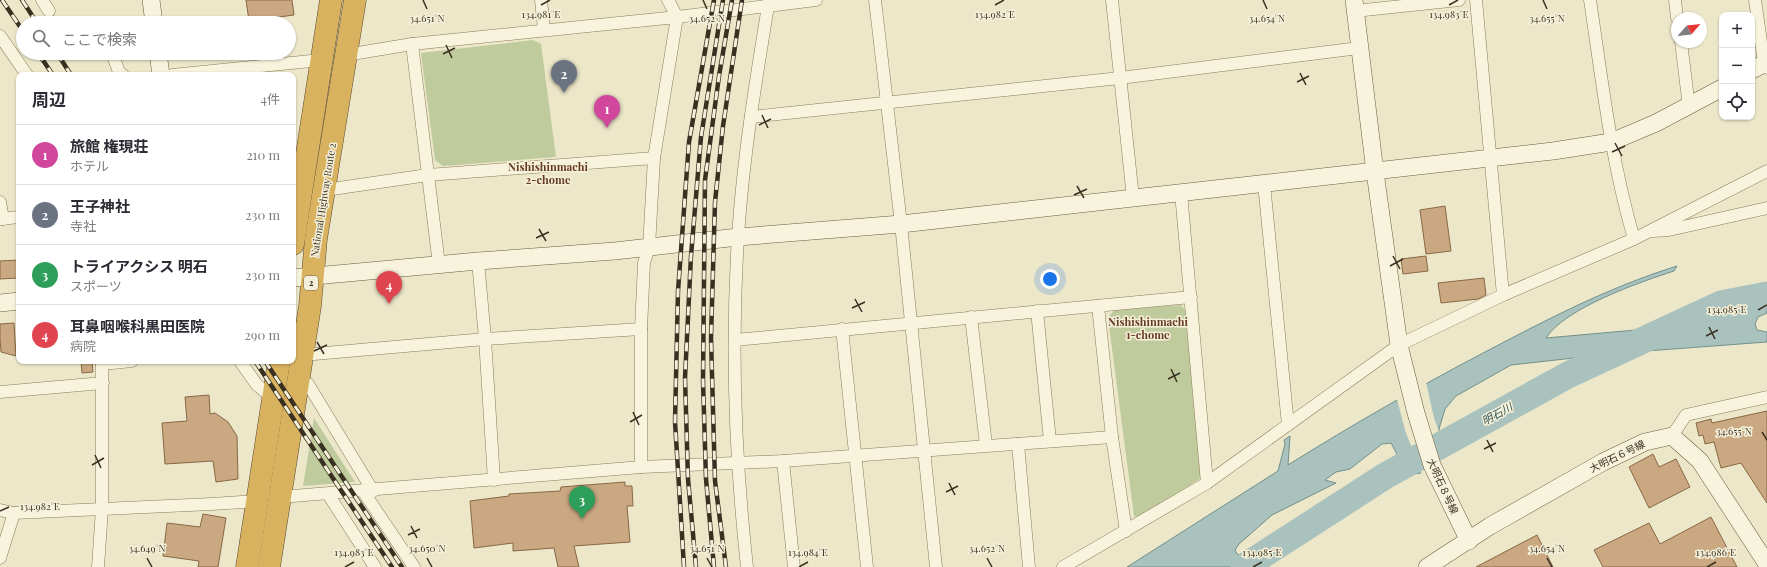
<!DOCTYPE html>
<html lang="ja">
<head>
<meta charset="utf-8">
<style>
  body { margin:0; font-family:"Playfair Display","Noto Sans JP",serif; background:#f7f7f7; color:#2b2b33 }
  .controls { position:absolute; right:12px; top:12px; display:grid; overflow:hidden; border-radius:8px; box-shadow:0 1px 3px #0004 }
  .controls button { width:36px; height:36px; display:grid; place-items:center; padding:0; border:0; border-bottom:1px solid #e1e1e2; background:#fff; color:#2b2b33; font:20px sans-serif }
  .compass { position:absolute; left:1671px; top:12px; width:36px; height:36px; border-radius:50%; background:#fff; box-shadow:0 1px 3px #0004; rotate:63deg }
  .you { position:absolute; left:1050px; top:279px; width:14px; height:14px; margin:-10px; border:3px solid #fff; border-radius:50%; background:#1a73e8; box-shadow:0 0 0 6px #1a73e833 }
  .badge { display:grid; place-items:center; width:26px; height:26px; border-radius:50%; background:#0f766e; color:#fff; font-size:13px; font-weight:700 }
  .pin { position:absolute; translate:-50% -33px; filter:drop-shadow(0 1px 2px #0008) }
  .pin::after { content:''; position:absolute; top:21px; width:14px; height:12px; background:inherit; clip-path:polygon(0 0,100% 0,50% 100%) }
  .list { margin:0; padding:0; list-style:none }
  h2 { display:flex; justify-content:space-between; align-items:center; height:52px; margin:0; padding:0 16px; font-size:17px }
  h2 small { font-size:13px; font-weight:400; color:#7c7c81 }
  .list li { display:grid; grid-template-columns:26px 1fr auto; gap:12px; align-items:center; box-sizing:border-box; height:60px; padding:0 16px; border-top:1px solid #e1e1e2 }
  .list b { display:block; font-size:15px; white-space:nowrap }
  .list p { margin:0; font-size:13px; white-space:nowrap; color:#7c7c81 }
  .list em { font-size:13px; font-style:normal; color:#7c7c81 }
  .icon { flex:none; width:22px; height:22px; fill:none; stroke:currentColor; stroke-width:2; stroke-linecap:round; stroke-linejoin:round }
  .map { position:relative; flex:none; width:1767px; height:567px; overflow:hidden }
  .search { position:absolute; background:#fff; box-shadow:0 1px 3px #0004; left:16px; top:16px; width:280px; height:44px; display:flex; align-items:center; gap:10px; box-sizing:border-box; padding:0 14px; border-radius:22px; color:#7c7c81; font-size:15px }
  .panel { position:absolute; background:#fff; box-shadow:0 1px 3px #0004; left:16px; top:72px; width:280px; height:292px; border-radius:8px }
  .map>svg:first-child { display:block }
</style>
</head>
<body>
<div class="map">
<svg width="1767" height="567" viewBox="0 0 1767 567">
  <rect width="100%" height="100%" fill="#ede7c9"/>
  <g fill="#c0cb9d">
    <polygon points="533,40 541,44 556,157 443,166 435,160 421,53"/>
    <polygon points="1181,305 1186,311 1201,478 1140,518 1134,516 1108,318 1114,310"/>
    <polygon points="314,418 355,482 303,486"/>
  </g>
  <path fill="#aac2be" stroke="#70908c" d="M 1677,266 L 1674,271 C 1640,282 1565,308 1546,338 L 1636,330 L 1675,331 L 1684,322 L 1767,284 L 1767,313 L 1758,317 L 1755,324 L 1757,330 L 1767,332 L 1767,342 L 1619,353 L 1511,365 L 1456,396 L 1445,409 L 1439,429 L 1440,454 L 1433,471 L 1408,475 L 1391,443 L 1382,444 L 1350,469 L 1336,472 L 1325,480 L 1336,483 L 1272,515 L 1239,544 L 1235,550 L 1238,555 L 1285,538 L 1316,533 L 1317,534 L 1251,567 L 1127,567 L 1278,471 L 1285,444 L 1284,440 L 1290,436 L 1288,465 C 1352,425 1418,387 1485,352 C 1548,319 1609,287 1677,266 Z"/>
  <polygon fill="#ede7c9" points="1426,382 1434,418 1441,437 1442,454 1440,465 1434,473 1422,475 1405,430 1397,399"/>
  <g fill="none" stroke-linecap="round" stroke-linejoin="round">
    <polyline stroke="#aac2be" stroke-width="27" points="1244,567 1385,476 1568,375 1721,304 1767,295"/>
  </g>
  <g fill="#caa881" stroke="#876845">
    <polygon points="246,0 292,0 294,15 249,21"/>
    <polygon points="1445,206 1451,251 1426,254 1420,210"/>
    <polygon points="1426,256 1428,271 1403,274 1401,259"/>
    <polygon points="19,260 19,278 0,279 0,261"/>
    <polygon points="1484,278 1486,295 1478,299 1441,303 1438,283"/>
    <polygon points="14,323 16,356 1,352 0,339 0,324"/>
    <polygon points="81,361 92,361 93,372 82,373"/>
    <polygon points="209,395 210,414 215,413 228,422 237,436 238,479 216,482 213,461 165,464 162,423 187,421 185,397"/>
    <polygon points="1767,411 1767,503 1741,463 1721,468 1714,442 1705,444 1703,435 1699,436 1696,423 1711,419 1712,423"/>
    <polygon points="1653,454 1659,467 1676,459 1690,487 1649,508 1629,467"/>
    <polygon points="625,482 625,486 632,486 633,506 627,506 630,542 574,546 579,567 558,567 554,548 513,551 513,543 474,548 470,501 509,496 509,494 560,491 561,487"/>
    <polygon points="203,514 226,518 218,567 198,567 199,561 163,556 167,523 200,527"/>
    <polygon points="1711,517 1737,567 1603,567 1594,550 1649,523 1660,544"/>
    <polygon points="1537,535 1553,567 1476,567"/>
  </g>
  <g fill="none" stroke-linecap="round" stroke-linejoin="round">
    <g stroke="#897b5e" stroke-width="13">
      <g id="street">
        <polyline points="42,0 49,11"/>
        <polyline points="541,0 544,29"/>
        <polyline points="875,0 901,224 936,567"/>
        <polyline points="1112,0 1133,198"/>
        <polyline points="1476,0 1503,295"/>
        <path d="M 1590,0 C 1602,80 1611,161 1634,239"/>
        <polyline points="1675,0 1677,18"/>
        <polyline points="1755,0 1764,63 1767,68"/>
        <polyline points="1355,11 1459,0"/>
        <polyline points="0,36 27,75"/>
        <polyline points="1681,42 1689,107"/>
        <polyline points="412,44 439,265"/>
        <polyline points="112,53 119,72 123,75"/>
        <polyline points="346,55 412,44 677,17 816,0"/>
        <polyline points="172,75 321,60"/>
        <polyline points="751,117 1120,78 1359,48"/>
        <polyline points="1264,184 1288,425"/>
        <polyline points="325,190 428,175 654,158"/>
        <polyline points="1181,193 1207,483"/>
        <polyline points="0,202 3,219"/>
        <polyline points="0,219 19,217"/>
        <polyline points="1653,231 1669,230 1767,208"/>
        <polyline points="478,261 485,339 494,480"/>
        <polyline points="1098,306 1112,437 1126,531"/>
        <polyline points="1037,311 1050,441"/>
        <polyline points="971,317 986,445"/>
        <polyline points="842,329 867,567"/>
        <polyline points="735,340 1191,297"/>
        <polyline points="303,353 314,354 485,339 641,329"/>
        <polyline points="240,361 257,385 274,399"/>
        <polyline points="102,364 132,361"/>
        <polyline points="298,381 308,384 373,491"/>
        <polyline points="0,392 103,383"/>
        <polyline points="1672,436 1686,415 1767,397"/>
        <polyline points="1018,444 1029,567"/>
        <polyline points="783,461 794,567"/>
        <polyline points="641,467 641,329 644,263 649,247 654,158 677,17 668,0"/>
        <polyline points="363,491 414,567"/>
        <polyline points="328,494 375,567"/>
        <polyline points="281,497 641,467 783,461 1112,437"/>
        <polyline points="0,510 14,513 212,504 258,501"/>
        <polyline points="0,558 14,513"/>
        <polyline points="98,567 102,509 102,361"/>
        <path d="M 747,567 C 735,458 731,347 738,237 C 743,158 756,79 769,0"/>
        <polyline points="1063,567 1207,483 1399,345 1503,295 1634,239 1767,171"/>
      </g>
    </g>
    <g stroke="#6b5c41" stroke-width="18">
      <g id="secondary">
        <polyline points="151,0 154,23"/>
        <polyline points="1354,0 1375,172 1399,345 1416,413 1432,465 1469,541"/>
        <polyline points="158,53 161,75"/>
        <polyline points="1752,70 1767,62"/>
        <polyline points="293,278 478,261 615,251 738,237 901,224 1553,151 1611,142 1656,123 1722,88"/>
        <polyline points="0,303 19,301"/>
        <polyline points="1427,567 1490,526 1603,462 1645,442 1672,436 1700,461 1767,564"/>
      </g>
    </g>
    <g stroke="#574832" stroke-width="23">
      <g id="highway">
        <polyline points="293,244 331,0"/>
        <polyline points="247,567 279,361"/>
        <polyline points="269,567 310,306 316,239 355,0"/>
      </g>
    </g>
    <use href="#street" stroke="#f8f3dc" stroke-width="12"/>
    <use href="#secondary" stroke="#f8f3dc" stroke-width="17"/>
    <use href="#highway" stroke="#d8b25f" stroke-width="22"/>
    <g stroke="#3a3021" stroke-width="4.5">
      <g id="rail">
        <polyline points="2,0 23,31"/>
        <polyline points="22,0 37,23"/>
        <polyline points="38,53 53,75"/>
        <polyline points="57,53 71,75"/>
        <polyline points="255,361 392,567"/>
        <polyline points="265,361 402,567"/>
        <polyline points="684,567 675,422 678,291 689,142 714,0"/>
        <polyline points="696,567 688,479 685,378 691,256 701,137 723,0"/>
        <polyline points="714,567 706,479 703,381 705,180 719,76 732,0"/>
        <polyline points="726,567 715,481 711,338 715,202 723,126 742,0"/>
      </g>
    </g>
    <use href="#rail" stroke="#f5f0d9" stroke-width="3" stroke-dasharray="9" stroke-linecap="butt"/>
  </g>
  <path fill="none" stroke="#3a3021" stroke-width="1.5" d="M 423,0 L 427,9M 703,0 L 707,9M 1263,0 L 1267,9M 1543,0 L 1547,9M 541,5 L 550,0M 995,5 L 1004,0M 1449,5 L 1458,0M 446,45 L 452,58M 443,54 L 455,48M 1300,73 L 1306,85M 1297,82 L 1309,76M 762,115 L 768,128M 759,125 L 771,119M 1615,143 L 1622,156M 1612,152 L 1625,146M 1077,186 L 1084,198M 1074,195 L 1087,189M 539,229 L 546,241M 536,238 L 549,232M 1393,256 L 1400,269M 1390,266 L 1403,259M 855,299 L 862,312M 852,308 L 865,302M 1758,310 L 1767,305M 1709,327 L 1715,339M 1706,336 L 1718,330M 317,342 L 324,354M 314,351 L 327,345M 1171,369 L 1177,382M 1168,379 L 1180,373M 633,412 L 639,425M 630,422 L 642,415M 1762,432 L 1767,440M 1487,440 L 1493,452M 1484,449 L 1496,443M 95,455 L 101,468M 92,465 L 104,458M 949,483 L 955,495M 946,492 L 958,486M 0,511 L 9,507M 411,526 L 417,538M 408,535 L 420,529M 147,558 L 152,567M 427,558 L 432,567M 707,558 L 712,567M 987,558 L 992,567M 1547,558 L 1552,567M 345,567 L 354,562M 799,567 L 808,562M 1253,567 L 1262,562M 1707,567 L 1716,562"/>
  <g text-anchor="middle" stroke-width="3" stroke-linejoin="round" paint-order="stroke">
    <rect fill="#f5f0d9" stroke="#726a58" stroke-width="1" x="304" y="276" width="14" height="14" rx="3"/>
    <g font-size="9" font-weight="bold" fill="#3a3021">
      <text x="311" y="286">2</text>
    </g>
    <g font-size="10" fill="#3a3021" stroke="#f5f0d9">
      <text transform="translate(323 200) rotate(-81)" y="4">National Highway Route 2</text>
      <text transform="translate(1617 456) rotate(-26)" y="4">大明石６号線</text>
      <text transform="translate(1443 486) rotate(65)" y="4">大明石８号線</text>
    </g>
    <g font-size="11" font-weight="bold" fill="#653922" stroke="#f5f0d9">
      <text x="548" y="171">Nishishinmachi<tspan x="548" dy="13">2-chome</tspan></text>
      <text x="1148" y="326">Nishishinmachi<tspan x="1148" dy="13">1-chome</tspan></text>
    </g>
    <g font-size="11" font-style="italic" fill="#315759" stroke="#f5f0d9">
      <text transform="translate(1497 414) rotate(-29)" y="4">明石川</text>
    </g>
  </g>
  <g font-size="10" text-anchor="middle" fill="#3a3021" stroke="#f5f0d9" stroke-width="3" stroke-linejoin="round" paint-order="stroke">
    <text x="541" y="18">134.981°E</text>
    <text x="995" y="18">134.982°E</text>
    <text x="1449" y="18">134.983°E</text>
    <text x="427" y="22">34.651°N</text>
    <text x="707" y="22">34.652°N</text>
    <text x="1267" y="22">34.654°N</text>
    <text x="1547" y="22">34.655°N</text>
    <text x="1727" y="313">134.985°E</text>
    <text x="1734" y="435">34.655°N</text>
    <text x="40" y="510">134.982°E</text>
    <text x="147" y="552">34.649°N</text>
    <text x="427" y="552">34.650°N</text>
    <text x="707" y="552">34.651°N</text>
    <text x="987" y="552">34.652°N</text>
    <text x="1547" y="552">34.654°N</text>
    <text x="354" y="556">134.983°E</text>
    <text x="808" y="556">134.984°E</text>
    <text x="1262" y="556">134.985°E</text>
    <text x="1716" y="556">134.986°E</text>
  </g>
</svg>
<div class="controls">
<button>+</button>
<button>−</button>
<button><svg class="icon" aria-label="locate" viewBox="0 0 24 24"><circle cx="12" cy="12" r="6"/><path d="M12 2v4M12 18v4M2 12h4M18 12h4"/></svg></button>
</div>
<svg class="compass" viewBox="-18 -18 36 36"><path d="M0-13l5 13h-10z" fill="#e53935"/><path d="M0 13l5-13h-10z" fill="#7c7c81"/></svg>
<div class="you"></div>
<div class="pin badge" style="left:607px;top:128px;background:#d1479c">1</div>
<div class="pin badge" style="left:564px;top:93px;background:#6b7280">2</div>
<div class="pin badge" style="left:582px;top:519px;background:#2e9e5b">3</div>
<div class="pin badge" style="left:389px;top:304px;background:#e0444e">4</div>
<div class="search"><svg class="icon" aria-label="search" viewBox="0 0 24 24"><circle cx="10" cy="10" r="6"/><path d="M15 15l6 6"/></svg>ここで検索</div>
<section class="panel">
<h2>周辺<small>4件</small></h2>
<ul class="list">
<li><span class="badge" style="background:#d1479c">1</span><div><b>旅館 権現荘</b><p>ホテル</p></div><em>210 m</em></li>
<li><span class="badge" style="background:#6b7280">2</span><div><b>王子神社</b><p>寺社</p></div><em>230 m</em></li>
<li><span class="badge" style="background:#2e9e5b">3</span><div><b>トライアクシス 明石</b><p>スポーツ</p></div><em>230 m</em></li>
<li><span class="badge" style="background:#e0444e">4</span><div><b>耳鼻咽喉科黒田医院</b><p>病院</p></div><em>290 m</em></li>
</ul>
</section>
</div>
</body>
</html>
